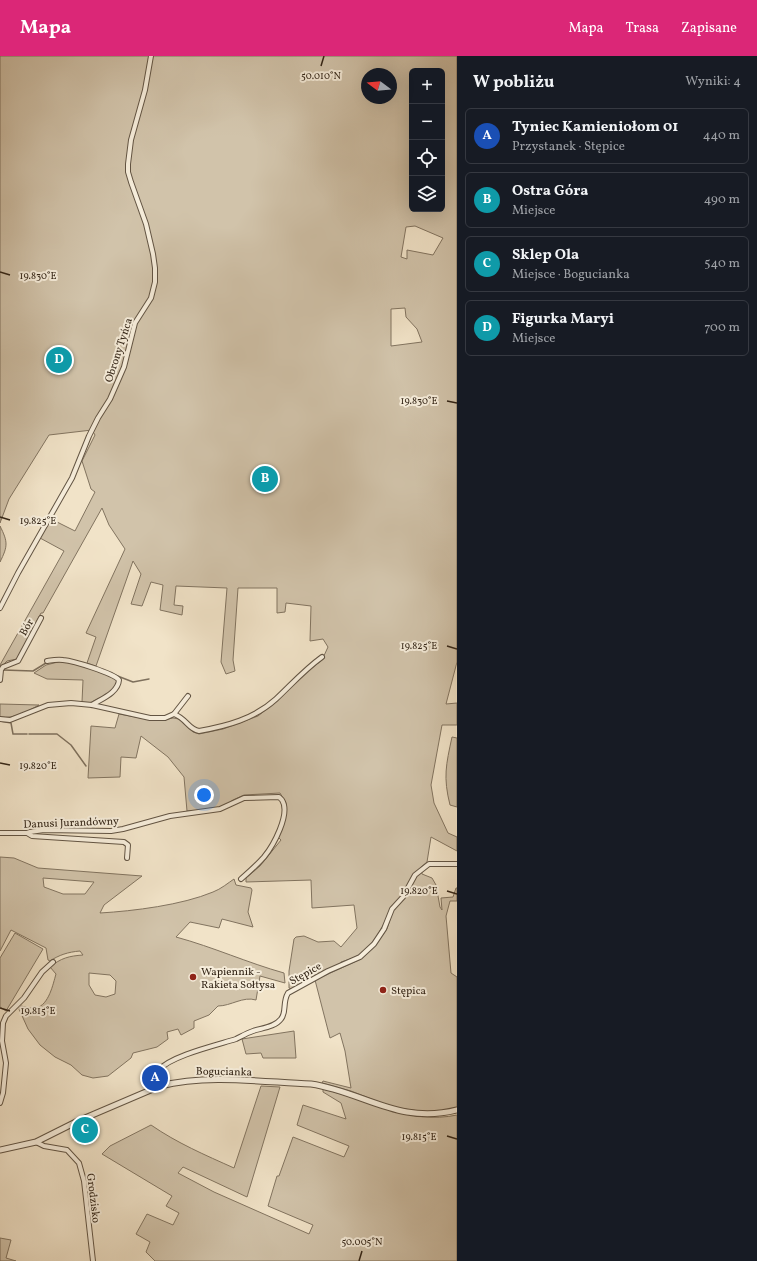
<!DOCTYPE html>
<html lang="pl">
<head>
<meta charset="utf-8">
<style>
  body { margin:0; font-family:Vollkorn,serif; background:#242831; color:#f1f3f6 }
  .controls { position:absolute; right:12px; top:12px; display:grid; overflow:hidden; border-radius:6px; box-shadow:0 4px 16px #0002 }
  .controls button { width:36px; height:36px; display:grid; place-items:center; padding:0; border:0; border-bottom:1px solid #363941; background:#171b24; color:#f1f3f6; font:20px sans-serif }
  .compass { position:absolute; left:361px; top:12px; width:36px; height:36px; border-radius:50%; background:#171b24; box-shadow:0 4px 16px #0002; rotate:286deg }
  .you { position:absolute; left:204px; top:739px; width:14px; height:14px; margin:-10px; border:3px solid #fff; border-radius:50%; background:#1a73e8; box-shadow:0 0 0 6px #1a73e833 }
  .badge { display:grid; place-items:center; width:26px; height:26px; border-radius:50%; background:#db2777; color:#fff; font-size:13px; font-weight:700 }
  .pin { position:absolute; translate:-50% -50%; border:2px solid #fff; box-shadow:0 1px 4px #0006 }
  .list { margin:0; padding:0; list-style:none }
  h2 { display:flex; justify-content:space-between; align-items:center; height:52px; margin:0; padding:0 16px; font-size:17px }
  h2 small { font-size:13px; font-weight:400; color:#9ea1a6 }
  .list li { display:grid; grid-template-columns:26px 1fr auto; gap:12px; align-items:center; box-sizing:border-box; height:56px; margin:0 8px 8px; padding:0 8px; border:1px solid #363941; border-radius:6px }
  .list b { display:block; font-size:15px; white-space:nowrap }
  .list p { margin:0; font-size:13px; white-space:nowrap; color:#9ea1a6 }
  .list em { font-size:13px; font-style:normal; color:#9ea1a6 }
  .icon { flex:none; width:22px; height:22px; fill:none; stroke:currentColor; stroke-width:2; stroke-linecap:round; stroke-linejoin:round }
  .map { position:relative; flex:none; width:457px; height:1205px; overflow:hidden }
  header { display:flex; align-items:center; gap:24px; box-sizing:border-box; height:56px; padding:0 20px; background:#db2777; color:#fff }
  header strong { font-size:19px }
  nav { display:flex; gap:22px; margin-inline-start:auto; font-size:14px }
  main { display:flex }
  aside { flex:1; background:#171b24 }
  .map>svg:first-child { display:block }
</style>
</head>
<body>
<header>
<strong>Mapa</strong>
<nav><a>Mapa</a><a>Trasa</a><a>Zapisane</a></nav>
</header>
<main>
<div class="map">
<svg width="457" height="1205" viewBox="0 0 457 1205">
  <rect width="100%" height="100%" fill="#f1e3c8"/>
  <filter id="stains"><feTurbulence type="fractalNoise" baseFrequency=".005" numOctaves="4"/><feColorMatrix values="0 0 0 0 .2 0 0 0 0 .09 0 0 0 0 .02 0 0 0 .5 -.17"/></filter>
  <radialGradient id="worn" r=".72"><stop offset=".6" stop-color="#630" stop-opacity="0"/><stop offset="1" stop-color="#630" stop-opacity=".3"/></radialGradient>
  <g fill="#d1c3aa" stroke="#827460" fill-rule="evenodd">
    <path d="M 0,0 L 457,0 L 457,606 L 446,648 L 457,647 L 457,669 L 442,669 L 431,729 L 434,747 L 448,777 L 457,781 L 457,795 L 431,781 L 427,806 L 421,811 L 422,818 L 432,822 L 436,829 L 440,851 L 442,854 L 441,842 L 453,841 L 456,832 L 457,832 L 457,845 L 450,845 L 446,860 L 451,917 L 457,921 L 457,1053 L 432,1057 L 392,1051 L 351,1035 L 322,1027 L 323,1025 L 351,1032 L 345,995 L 340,977 L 330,982 L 315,924 L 361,903 L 376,888 L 387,873 L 393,854 L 389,856 C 383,871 373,890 359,899 C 354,902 347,904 341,906 L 339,910 L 292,933 L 289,932 L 289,915 L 294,883 L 296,881 L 304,880 L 318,886 L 334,885 L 341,891 L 357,872 L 354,849 L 312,852 L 311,824 L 246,826 L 246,822 L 260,810 L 281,784 L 278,781 L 284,767 L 286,747 L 280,737 L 244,739 L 233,744 L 220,753 L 187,755 L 184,721 L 168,701 L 141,680 L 136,702 L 121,701 L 120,721 L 88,722 L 91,670 L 115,672 L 119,658 L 152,664 L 163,664 L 173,662 L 179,663 L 193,676 L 199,678 L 223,673 L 258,660 L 278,644 L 299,622 L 322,604 L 328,591 L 323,583 L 310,585 L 311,550 L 286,547 L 285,556 L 277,557 L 277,532 L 238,532 L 233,604 L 235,615 L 226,618 L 221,606 L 227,532 L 176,530 L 174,549 L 183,550 L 182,559 L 160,554 L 163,529 L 151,526 L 142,550 L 131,548 L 141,518 L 133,505 L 96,610 L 87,607 L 96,581 L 86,577 L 125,493 L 109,469 L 102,452 L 43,557 L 41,557 L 17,603 L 7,605 L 1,611 L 0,609 L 64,495 L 40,482 L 51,463 L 75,475 L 95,436 L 91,433 L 82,405 L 95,379 L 92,374 L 49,379 L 9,443 L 0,467 ZM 412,15 L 442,15 L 442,153 L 412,153 ZM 367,18 L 391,18 L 391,42 L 367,42 ZM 415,170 L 443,182 L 433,199 L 407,194 L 407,203 L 401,201 L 406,171 ZM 405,252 L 406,261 L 417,273 L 422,286 L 391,290 L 391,253 Z"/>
    <path d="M 0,470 C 8,486 8,490 0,506 Z"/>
    <path d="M 62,605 C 80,610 102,613 117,624 C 117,636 100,641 92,646 L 88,647 L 82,646 L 83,624 L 47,623 L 34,617 L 46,609 Z"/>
    <path d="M 0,648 L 39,649 C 26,656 15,663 0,661 Z"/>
    <path d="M 452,681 L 457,682 L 457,751 L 450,749 C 443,721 446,709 452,681 Z"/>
    <path d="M 0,801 L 14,802 L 38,812 L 142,820 L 104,849 L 100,857 C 134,855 182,849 213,836 C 221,833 228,827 234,823 L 236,829 L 251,832 L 252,834 L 248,856 L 253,871 L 222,863 L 219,872 L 190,866 L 176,881 C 213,891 248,907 284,917 L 285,927 L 260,920 L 256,944 C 243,940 231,950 218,950 L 209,959 L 194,965 L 194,972 L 181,979 L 178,973 L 167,976 L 168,983 L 157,991 L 133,997 L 131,1002 L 108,1020 L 93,1022 L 82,1019 L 71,1009 L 55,1001 L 40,989 L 28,973 L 19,953 L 21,950 C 26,951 31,953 36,952 C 49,949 53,928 56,918 L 50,911 C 61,902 69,900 83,899 L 80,895 C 68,896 59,899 50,905 L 48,904 L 46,892 L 11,874 L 0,895 ZM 43,822 L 94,826 L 85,838 L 63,838 L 44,831 ZM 89,917 L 110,919 L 116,925 L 115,938 L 106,941 L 95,939 L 89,929 Z"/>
    <polygon points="15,877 43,893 6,955 0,951 0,902"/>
    <polygon points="294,975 296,1002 263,1002 261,997 246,998 242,983"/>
    <path d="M 261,1030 L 280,1031 L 247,1141 L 183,1111 L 178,1117 L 214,1136 L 309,1178 L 313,1169 L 268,1150 L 277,1120 L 279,1120 L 293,1081 L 344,1101 L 349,1090 L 297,1069 L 303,1049 L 346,1063 L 341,1047 L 323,1036 L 323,1033 C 368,1044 410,1069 457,1059 L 457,1205 L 155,1205 L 146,1196 L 150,1186 L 136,1178 L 147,1158 L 173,1169 L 179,1157 L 166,1150 L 172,1140 L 102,1098 L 110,1090 L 151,1069 C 177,1087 205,1099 234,1112 Z"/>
    <polygon points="0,1182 11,1184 6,1202 16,1205 0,1205"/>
  </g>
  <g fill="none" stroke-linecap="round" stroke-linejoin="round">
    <g stroke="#7e705d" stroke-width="1.5">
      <polyline points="3,614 33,615 46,607"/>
      <polyline points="115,619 133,626 149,623"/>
      <polyline points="0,665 11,667 13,678 27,678"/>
      <polyline points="29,678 57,678 71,689 86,710"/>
    </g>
    <g stroke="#625443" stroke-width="6">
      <g id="minor">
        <polyline points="0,552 18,517 72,422 89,380 98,362 110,343 124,311 135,267 151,242 155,226 155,212 153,198 146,168 131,126 128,116 128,108 131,84 145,34 151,0"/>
        <path d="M 47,605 C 53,604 58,603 63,604 C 74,605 113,617 119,624 C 118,637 101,643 92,649"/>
        <polyline points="0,624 1,614 3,611 18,605 41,562"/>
        <path d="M 174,658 C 187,663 188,673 199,675 C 227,670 254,663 276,643 C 291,629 304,614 322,601"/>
        <polyline points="0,663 10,664 48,649 71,647 92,649 150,662 165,662 174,658 188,640"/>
        <path d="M 0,777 L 27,777 L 30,776 L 44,774 L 111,775 L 123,773 L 170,760 L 220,753 L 244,742 L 279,741 L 282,744 C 291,758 273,790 264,801 C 257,809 249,816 241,823"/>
        <polyline points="27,777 32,780 124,786 128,789 127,802"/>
        <path d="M 160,1030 L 159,1014 C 170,1000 217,989 236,983 C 242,980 247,977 253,975 C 262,972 275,971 281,963 C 287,956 282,947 288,937 L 328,915 L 360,901 L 374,888 L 384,873 L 392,853 L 403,841 L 415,819 L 429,808 L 457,808"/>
        <polyline points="0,1047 3,1037 6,1007 2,985 3,967 6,960 24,942 42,916 53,906"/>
        <polyline points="36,1086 44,1090 67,1094 79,1107 84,1125 93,1205"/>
      </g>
    </g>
    <g stroke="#625443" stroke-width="7">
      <path id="tertiary" d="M 0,1094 L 36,1086 L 78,1065 L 160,1030 C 208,1018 262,1026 311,1028 C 364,1036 399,1069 457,1054"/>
    </g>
    <use href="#minor" stroke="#f6eddb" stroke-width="4"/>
    <use href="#tertiary" stroke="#f6eddb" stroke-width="5"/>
  </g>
  <path fill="none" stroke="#332517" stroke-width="1.5" d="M 321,10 L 324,0M 0,216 L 10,219M 447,345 L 457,347M 0,461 L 10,464M 447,590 L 457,593M 0,707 L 10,709M 447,835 L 457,838M 0,952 L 10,955M 447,1080 L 457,1083M 359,1205 L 362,1195"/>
  <g fill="#8f2418" stroke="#f6eddb" stroke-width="1.5">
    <circle cx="193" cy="921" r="4"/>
    <circle cx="383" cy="934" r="4"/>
  </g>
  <g text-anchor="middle" stroke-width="4" stroke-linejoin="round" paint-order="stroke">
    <g font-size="11" fill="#332517" stroke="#f6eddb">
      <text transform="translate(118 294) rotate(-72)" y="4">Obrony Tyńca</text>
      <text transform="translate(26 571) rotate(-61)" y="4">Bór</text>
      <text transform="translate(71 766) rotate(-2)" y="4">Danusi Jurandówny</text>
      <text transform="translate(305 917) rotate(-29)" y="4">Stępice</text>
      <text transform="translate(224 1015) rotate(1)" y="4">Bogucianka</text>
      <text transform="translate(94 1142) rotate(83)" y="4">Grodzisko</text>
    </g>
    <g font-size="11" fill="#332517" stroke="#f6eddb" text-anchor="start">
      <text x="201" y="919">Wapiennik -<tspan x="201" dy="13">Rakieta Sołtysa</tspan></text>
      <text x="391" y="938">Stępica</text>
    </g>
  </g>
  <g font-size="10" text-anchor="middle" fill="#332517" stroke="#f6eddb" stroke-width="4" stroke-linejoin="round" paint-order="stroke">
    <text x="321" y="23">50.010°N</text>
    <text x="38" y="223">19.830°E</text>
    <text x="419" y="348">19.830°E</text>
    <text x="38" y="468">19.825°E</text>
    <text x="419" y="593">19.825°E</text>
    <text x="38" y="713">19.820°E</text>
    <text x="419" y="838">19.820°E</text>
    <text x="38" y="958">19.815°E</text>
    <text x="419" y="1084">19.815°E</text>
    <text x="362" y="1189">50.005°N</text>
  </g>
  <rect width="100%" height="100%" filter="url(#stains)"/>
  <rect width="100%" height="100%" fill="url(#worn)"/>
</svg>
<div class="controls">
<button>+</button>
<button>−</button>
<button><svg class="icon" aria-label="locate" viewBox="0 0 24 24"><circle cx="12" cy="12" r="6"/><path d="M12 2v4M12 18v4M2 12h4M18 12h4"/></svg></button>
<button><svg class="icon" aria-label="layers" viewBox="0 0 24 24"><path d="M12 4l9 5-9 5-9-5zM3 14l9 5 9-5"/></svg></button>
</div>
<svg class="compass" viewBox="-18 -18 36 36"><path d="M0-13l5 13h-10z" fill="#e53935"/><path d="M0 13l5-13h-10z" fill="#9ea1a6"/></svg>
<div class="you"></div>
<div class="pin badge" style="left:155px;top:1022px;background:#1a4fb4">A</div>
<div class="pin badge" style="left:265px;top:423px;background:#0f9aa8">B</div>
<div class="pin badge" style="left:85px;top:1074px;background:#0f9aa8">C</div>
<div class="pin badge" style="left:59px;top:304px;background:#0f9aa8">D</div>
</div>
<aside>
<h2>W pobliżu<small>Wyniki: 4</small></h2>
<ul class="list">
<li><span class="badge" style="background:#1a4fb4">A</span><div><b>Tyniec Kamieniołom 01</b><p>Przystanek · Stępice</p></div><em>440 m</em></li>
<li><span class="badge" style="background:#0f9aa8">B</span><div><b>Ostra Góra</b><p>Miejsce</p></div><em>490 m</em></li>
<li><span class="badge" style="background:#0f9aa8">C</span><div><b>Sklep Ola</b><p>Miejsce · Bogucianka</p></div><em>540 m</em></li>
<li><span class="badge" style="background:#0f9aa8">D</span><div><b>Figurka Maryi</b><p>Miejsce</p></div><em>700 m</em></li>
</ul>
</aside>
</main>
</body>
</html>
